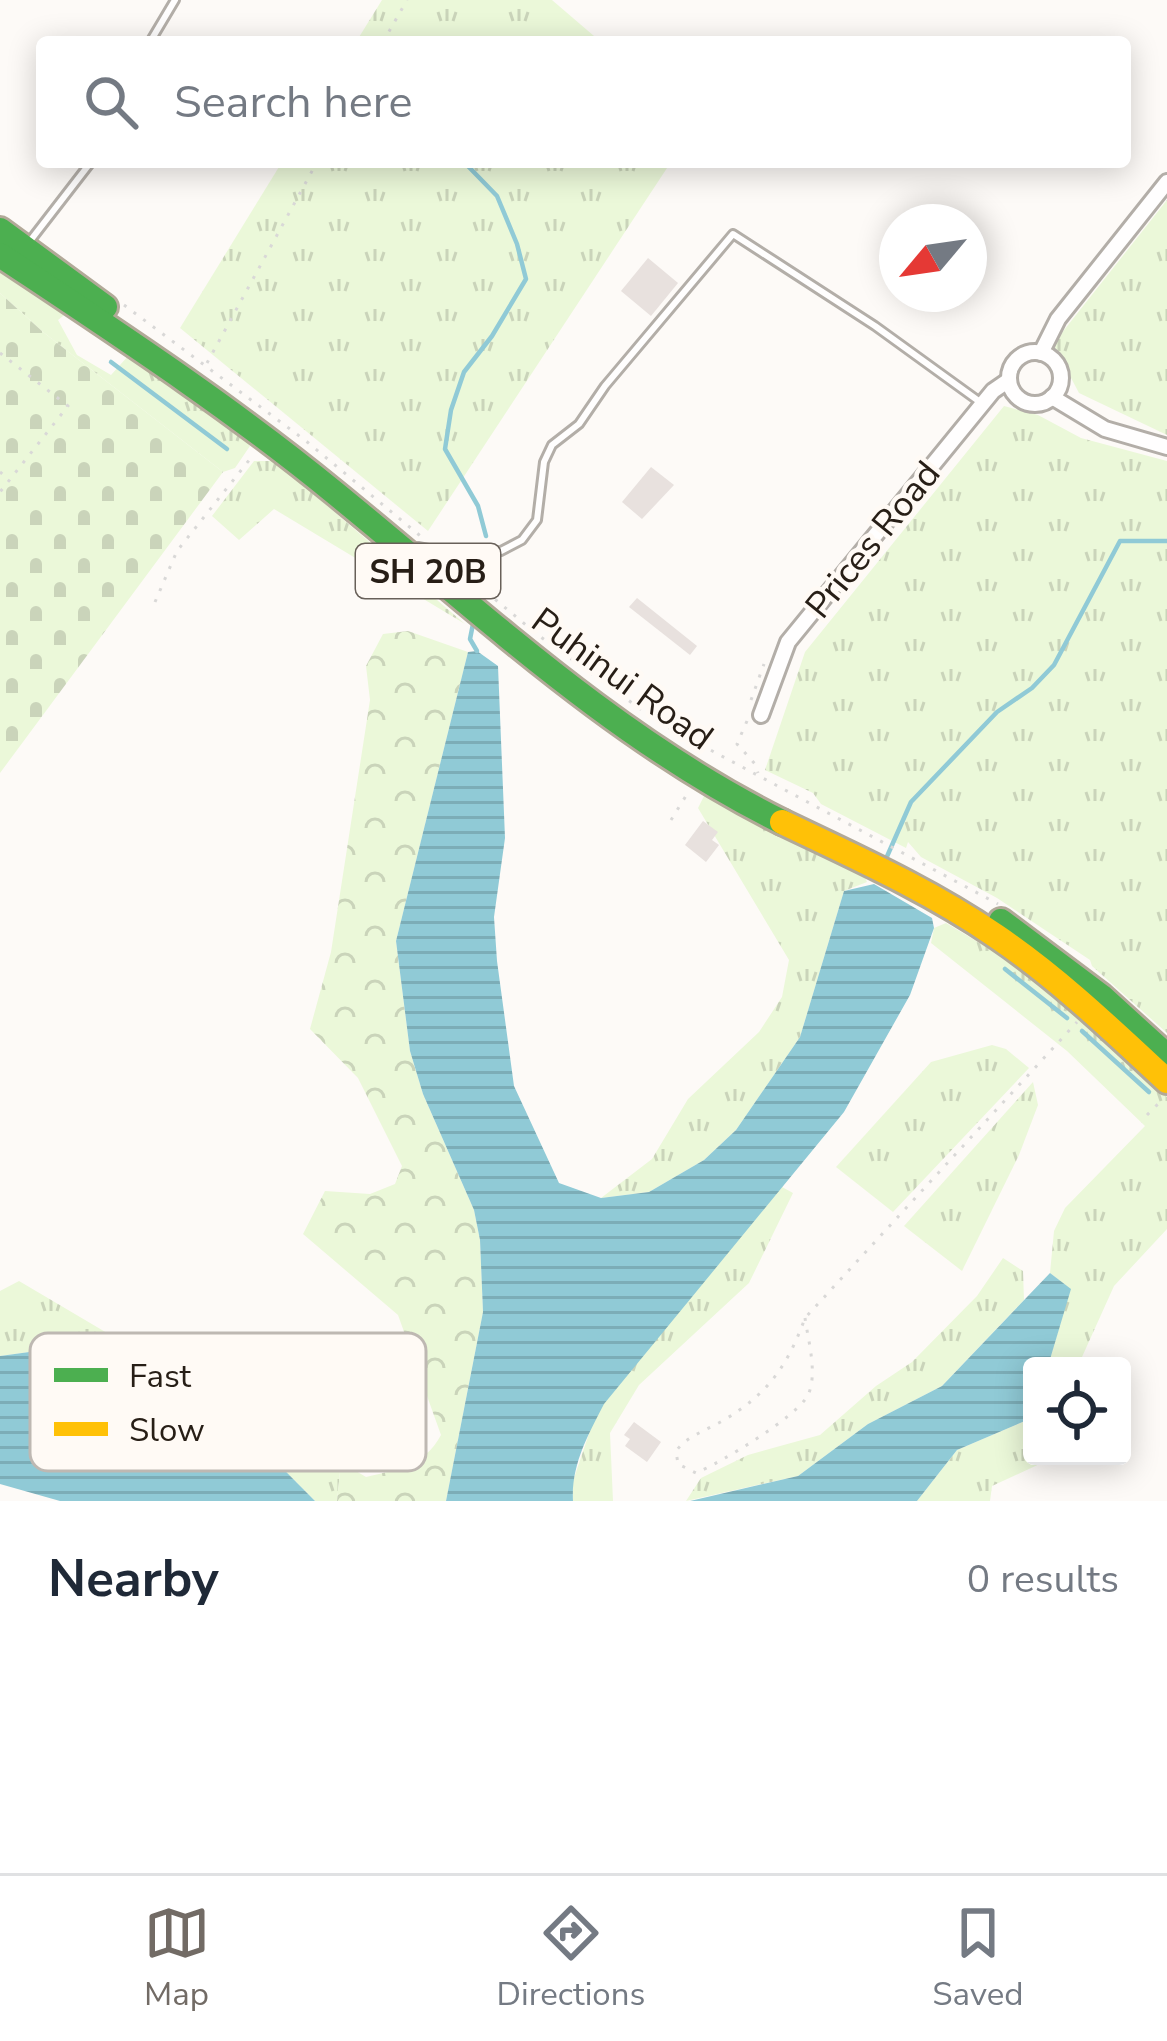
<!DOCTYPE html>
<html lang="en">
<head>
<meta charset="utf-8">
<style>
  body { margin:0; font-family:"Nunito Sans",sans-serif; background:#f6f6f7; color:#1f2937 }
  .controls { position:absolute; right:36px; bottom:36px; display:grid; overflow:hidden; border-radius:12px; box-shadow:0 6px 30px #0003 }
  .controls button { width:108px; height:108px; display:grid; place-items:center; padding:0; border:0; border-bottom:3px solid #e0e1e3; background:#fff; color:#1f2937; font:60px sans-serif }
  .compass { position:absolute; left:879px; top:204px; width:108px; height:108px; border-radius:50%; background:#fff; box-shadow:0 6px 30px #0003; rotate:241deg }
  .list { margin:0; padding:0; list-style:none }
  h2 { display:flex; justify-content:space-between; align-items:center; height:156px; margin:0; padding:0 48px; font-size:51px }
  h2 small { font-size:39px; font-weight:400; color:#747a83 }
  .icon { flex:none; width:66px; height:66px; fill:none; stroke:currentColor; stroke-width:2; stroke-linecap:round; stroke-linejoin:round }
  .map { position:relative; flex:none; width:1167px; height:1501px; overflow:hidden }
  .search { position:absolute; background:#fff; box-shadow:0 6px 30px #0003; left:36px; right:36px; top:36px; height:132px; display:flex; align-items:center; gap:30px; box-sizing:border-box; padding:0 42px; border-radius:12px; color:#747a83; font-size:45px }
  .sheet { height:372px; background:#fff }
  nav { display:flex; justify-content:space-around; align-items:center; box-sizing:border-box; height:168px; border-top:3px solid #e0e1e3; background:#fff; font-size:33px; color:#747a83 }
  nav a { display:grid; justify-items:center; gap:6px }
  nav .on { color:#726b65 }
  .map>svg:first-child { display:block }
</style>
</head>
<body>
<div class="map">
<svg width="1167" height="1501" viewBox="0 0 1167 1501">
  <defs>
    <pattern id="grass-tufts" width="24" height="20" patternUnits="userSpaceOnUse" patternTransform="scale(3)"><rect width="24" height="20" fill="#ebf8d9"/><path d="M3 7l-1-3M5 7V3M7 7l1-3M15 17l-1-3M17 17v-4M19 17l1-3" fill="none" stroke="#cad4ba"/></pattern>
    <pattern id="forest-crowns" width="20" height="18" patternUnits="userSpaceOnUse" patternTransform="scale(3)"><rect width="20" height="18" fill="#ebf8d9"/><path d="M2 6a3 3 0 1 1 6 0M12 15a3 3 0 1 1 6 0" fill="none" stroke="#cad4ba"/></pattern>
    <pattern id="cemetery-stones" width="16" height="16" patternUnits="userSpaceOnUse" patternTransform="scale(3)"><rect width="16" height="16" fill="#ebf8d9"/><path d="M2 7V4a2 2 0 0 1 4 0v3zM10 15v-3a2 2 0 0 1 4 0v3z" fill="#cad4ba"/></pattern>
    <pattern id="water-rules" width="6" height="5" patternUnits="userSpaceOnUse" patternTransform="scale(3)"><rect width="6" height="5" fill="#90cad6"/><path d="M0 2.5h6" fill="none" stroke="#7cadb7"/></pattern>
  </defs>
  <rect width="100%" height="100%" fill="#fdfaf7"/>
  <g fill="url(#grass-tufts)">
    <polygon points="382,0 552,0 601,42 356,42"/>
    <polygon points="282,162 671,162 428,531 180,328"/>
    <polygon points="1167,200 1167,435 1079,393 1053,344"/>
    <polygon points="0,270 67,313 58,320 77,355 111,375 129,355 246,440 250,446 235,468 223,472 43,332 0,293"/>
    <polygon points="1004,406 1038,415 1081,438 1167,461 1167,1033 1092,966 1090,960 997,898 921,857 908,842 906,848 821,804 813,793 765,770 805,652"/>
    <polygon points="254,461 275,461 465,624 274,509 239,540 212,516"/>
    <polygon points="705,794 835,860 861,869 867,882 844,891 800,1037 736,1130 704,1160 649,1192 601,1198 652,1159 688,1099 759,1032 782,997 789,960 698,808"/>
    <polygon points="946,923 1043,981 1167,1097 1167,1229 1114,1286 1082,1357 1083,1366 1048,1366 1070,1289 1050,1273 1054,1231 1065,1208 1145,1126 1067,1051 931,943 934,928"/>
    <polygon points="992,1045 1006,1049 1029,1068 893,1212 836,1167 931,1062"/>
    <polygon points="1033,1082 1038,1105 1019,1155 962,1271 904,1226"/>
    <polygon points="782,1187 793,1193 749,1283 639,1385 610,1433 613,1501 573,1501 572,1484 599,1404"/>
    <polygon points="1003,1258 1023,1271 1024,1300 942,1386 868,1424 798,1476 686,1501 701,1478 748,1455 820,1435 876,1386 912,1362 977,1296"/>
    <polygon points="19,1281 124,1343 233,1368 291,1406 313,1438 341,1462 337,1501 315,1501 201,1386 66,1347 0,1356 0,1291"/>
    <polygon points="1032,1418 1032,1456 1057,1456 992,1486 990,1501 917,1501 957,1450"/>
  </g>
  <path fill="url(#forest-crowns)" d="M 408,631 L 468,652 L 396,941 L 410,1051 L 423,1094 L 474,1210 L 480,1240 L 483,1312 L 446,1501 L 337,1501 L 341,1462 L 366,1477 C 399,1469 424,1466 441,1435 L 398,1315 L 303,1234 L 325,1191 L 370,1194 L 395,1184 L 402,1166 L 358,1078 L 310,1029 L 331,952 L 370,700 L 366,666 L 383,634 Z"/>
  <polygon fill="url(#cemetery-stones)" points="0,293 43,332 223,472 0,773"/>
  <g fill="url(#water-rules)">
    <path d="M 477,651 L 498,666 L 505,838 L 494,917 L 497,961 L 514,1086 L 559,1183 L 601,1198 L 649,1192 L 704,1160 L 736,1130 L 800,1037 L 844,891 L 874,884 L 932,918 L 934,928 L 910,995 L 844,1112 L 604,1404 C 588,1435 571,1465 573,1501 L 446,1501 L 483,1312 L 480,1240 L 474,1210 L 423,1094 L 410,1051 L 396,941 L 468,652 Z"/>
    <polygon points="1050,1273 1071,1289 1048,1366 1032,1366 1032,1418 957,1450 917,1501 690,1501 798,1476 868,1424 942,1386"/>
    <polygon points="66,1347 201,1386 315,1501 60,1501 0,1484 0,1356"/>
  </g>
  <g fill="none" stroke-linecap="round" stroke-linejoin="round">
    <g stroke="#90cad6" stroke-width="4.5">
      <polyline points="464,162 497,196 517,244 526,279 492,336 464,372 451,410 445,449 478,506 486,536"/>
      <polyline points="111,362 227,449"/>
      <polyline points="473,624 470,639 477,651"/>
      <polyline points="885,861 911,802 997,712 1032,688 1054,665 1120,541 1167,541"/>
      <polyline points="1005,969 1067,1018"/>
      <polyline points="1082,1031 1149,1092"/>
    </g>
  </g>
  <g fill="#e8e1de">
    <polygon points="648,258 678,283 651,316 621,291"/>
    <polygon points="651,467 674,485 642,519 622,502"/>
    <polygon points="637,598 697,646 690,655 629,607"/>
    <polygon points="703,821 718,832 712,840 719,845 706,862 685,845"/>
    <polygon points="634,1422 661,1442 647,1462 625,1446 630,1439 624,1435"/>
  </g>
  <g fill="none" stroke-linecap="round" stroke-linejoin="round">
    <g stroke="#b3aea8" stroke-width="12">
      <g id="lane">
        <polyline points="150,42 175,0"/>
        <polyline points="30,241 91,162"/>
        <polyline points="418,547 438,551 486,553 501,551 522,540 537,520 544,462 552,445 579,424 605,386 733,234 875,326 980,402"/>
      </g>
    </g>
    <g stroke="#b3aea8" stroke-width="20">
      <g id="street">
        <circle cx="1035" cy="378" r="26"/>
        <polyline points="1041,353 1058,319 1167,182"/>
        <polyline points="1052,397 1105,429 1167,447"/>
        <polyline points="761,715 788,642 993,391 1009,380"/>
      </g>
    </g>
    <g stroke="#b2a998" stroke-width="30">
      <g id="fast">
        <polyline points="0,230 105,307"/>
        <path d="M 0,255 C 114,331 229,406 335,493 C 480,611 613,738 782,822"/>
        <polyline points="1001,921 1101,996 1167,1056"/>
      </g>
    </g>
    <g stroke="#b2a998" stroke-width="30">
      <path id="slow" d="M 782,822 C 855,857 929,890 996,936 C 1058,978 1112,1030 1167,1081"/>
    </g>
    <g stroke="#d9d8d7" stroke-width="3" stroke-dasharray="3 9" stroke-linecap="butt">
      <polyline points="383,42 407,0"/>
      <polyline points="124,305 306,441 424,539"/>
      <polyline points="0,353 68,406 0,492"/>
      <polyline points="207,363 317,162"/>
      <polyline points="0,472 8,479"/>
      <polyline points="449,561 538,635 660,723 998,904"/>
      <polyline points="155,602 177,551 254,454"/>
      <polyline points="751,700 764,664"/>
      <polyline points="747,721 737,744 755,764 758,773"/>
      <polyline points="671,820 689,791"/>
      <polyline points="1147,1115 1162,1100"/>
      <path d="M 805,1318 C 808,1340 818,1374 808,1395 C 797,1417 720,1463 696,1473 L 678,1464 L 676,1451 C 687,1436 707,1430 724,1420 C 768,1394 788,1365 805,1318 L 1077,1022"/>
    </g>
    <use href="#lane" stroke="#fffefe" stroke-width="6"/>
    <use href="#street" stroke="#fffefe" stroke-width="14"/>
    <use href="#fast" stroke="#4caf50" stroke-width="24"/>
    <use href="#slow" stroke="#ffc107" stroke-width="24"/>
  </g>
  <g text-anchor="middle" stroke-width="9" stroke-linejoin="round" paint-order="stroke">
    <rect fill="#fffaf5" stroke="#686059" stroke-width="3" x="356" y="544" width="144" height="54" rx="9"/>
    <g font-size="33" font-weight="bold" fill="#271e16">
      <text x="428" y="583">SH 20B</text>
    </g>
    <g font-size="36" fill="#271e16" stroke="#fffaf5">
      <text transform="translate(872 539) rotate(-51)" y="13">Prices Road</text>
      <text transform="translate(623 678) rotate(36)" y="13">Puhinui Road</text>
    </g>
  </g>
  <rect x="30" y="1333" width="396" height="138" rx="18" fill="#fffaf5" stroke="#beb8b2" stroke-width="3"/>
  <rect x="54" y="1368" width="54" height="14" fill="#4caf50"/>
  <rect x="54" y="1422" width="54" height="14" fill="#ffc107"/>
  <g font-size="33" fill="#271e16">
    <text x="129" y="1387">Fast</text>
    <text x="129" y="1441">Slow</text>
  </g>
</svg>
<div class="controls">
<button><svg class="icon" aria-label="locate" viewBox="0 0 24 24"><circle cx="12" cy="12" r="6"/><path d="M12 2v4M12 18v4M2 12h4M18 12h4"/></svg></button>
</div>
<svg class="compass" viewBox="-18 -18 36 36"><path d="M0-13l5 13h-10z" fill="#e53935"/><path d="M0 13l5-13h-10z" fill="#747a83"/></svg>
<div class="search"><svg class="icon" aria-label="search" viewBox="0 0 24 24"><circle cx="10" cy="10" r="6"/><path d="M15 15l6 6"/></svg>Search here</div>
</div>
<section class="sheet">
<h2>Nearby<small>0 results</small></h2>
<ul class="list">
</ul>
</section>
<nav>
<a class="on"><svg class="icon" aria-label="map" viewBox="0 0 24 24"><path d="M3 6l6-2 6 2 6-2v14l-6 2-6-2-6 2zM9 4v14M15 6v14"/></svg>Map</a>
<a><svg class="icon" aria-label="directions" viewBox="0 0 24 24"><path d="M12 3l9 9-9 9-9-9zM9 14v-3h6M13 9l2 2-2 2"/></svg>Directions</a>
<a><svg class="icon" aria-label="saved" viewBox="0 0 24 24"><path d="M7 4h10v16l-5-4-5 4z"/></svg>Saved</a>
</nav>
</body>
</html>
